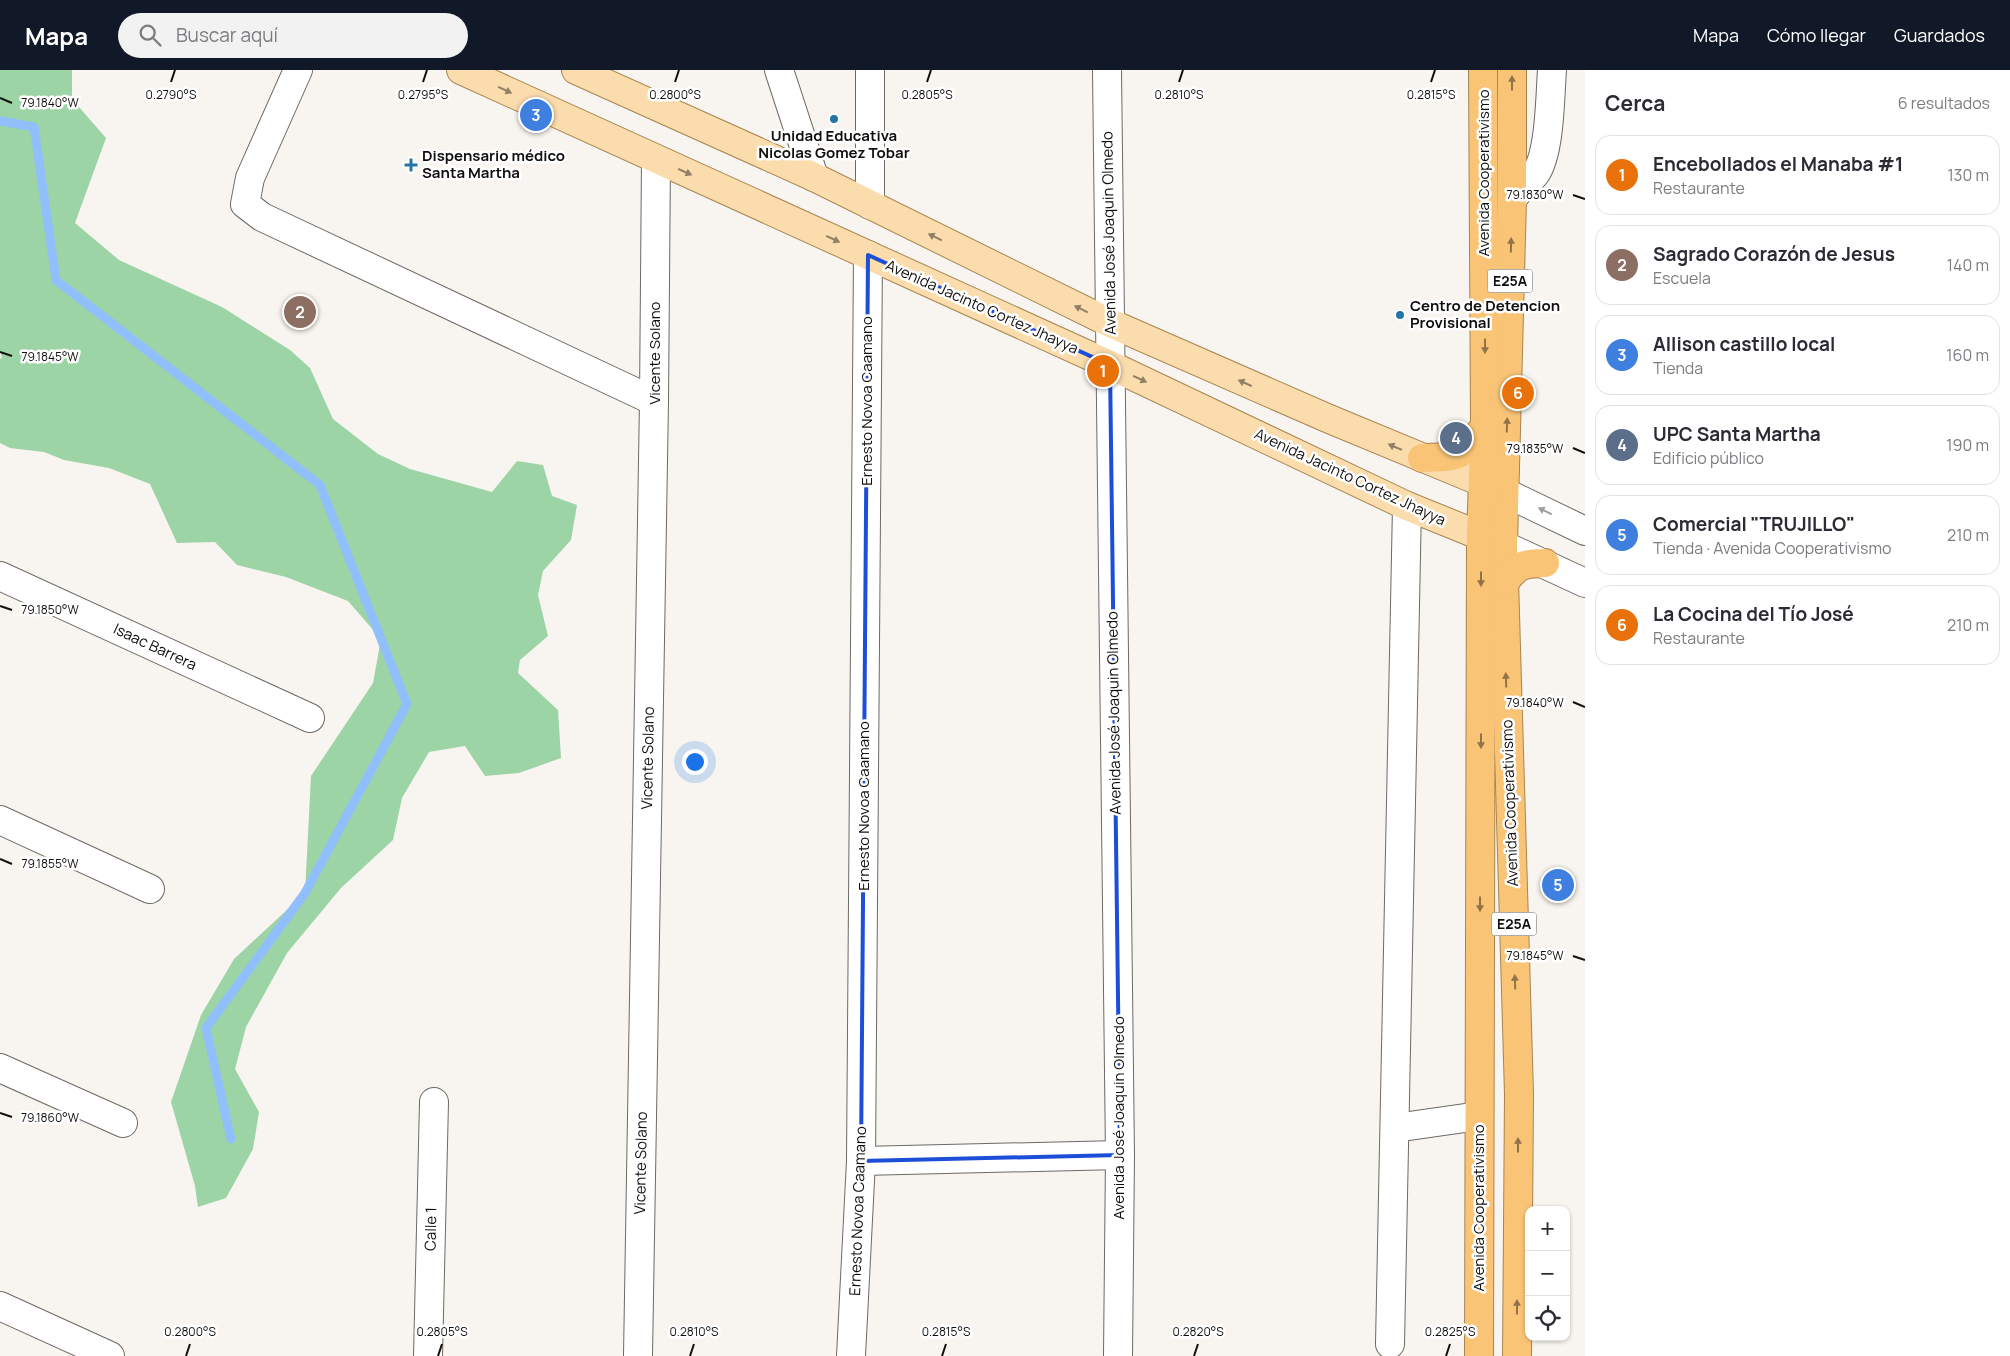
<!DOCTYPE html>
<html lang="es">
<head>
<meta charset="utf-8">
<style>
  body { margin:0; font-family:Manrope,sans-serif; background:#f2f2f3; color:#2b2b33 }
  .controls { position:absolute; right:15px; bottom:15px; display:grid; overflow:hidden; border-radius:10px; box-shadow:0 1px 4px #0004 }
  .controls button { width:45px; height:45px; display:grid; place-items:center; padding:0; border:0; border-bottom:1px solid #e1e1e2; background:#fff; color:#2b2b33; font:25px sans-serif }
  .you { position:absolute; left:694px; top:691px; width:18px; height:18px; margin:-12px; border:4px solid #fff; border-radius:50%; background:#1a73e8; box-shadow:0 0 0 8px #1a73e833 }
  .badge { display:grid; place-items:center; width:32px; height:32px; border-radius:50%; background:#111827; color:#fff; font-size:16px; font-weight:700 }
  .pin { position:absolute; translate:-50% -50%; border:2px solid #fff; box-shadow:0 1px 5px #0006 }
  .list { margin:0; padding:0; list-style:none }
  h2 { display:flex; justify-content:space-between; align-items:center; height:65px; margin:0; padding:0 20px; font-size:21px }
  h2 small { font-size:16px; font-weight:400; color:#7c7c81 }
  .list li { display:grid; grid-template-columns:32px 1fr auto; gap:15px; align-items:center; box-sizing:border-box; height:80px; margin:0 10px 10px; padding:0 10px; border:1px solid #e1e1e2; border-radius:15px }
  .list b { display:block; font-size:19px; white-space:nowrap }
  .list p { margin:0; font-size:16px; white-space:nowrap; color:#7c7c81 }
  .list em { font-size:16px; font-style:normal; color:#7c7c81 }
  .icon { flex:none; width:28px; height:28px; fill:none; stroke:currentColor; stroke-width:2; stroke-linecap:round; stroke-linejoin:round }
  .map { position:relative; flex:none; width:1585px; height:1286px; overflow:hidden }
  header { display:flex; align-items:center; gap:30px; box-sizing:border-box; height:70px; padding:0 25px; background:#111827; color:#fff }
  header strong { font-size:24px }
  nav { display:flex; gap:28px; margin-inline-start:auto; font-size:18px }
  .search { width:350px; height:45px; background:#f2f2f3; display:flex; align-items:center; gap:12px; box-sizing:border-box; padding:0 18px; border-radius:28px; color:#7c7c81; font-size:19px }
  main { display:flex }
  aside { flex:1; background:#fff }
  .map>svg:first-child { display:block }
</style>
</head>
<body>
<header>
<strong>Mapa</strong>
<div class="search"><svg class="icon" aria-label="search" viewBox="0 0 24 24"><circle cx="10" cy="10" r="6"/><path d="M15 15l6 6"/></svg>Buscar aquí</div>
<nav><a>Mapa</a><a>Cómo llegar</a><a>Guardados</a></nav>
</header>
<main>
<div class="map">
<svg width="1585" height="1286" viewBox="0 0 1585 1286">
  <rect width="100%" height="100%" fill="#f8f5f0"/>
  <polygon fill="#9cd4a5" points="0,0 72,0 72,29 106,68 75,153 119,190 222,237 290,280 310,298 333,349 378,384 410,399 492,422 517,391 543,395 552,426 577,435 571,470 543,501 538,525 548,566 520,590 518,603 558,640 561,688 519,703 485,706 465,676 429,682 402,728 393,770 341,818 287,883 246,957 235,999 259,1042 253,1079 226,1128 198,1137 195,1116 171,1032 201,945 234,889 305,823 311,706 373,613 381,569 348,531 286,507 237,495 215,472 177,473 150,414 109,398 64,390 44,382 10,378 0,373 0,289 2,288 0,281"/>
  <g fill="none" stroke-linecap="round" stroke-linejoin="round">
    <polyline stroke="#91bffb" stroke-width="9" points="0,51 34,57 56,210 320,415 407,634 305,823 206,958 231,1069"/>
    <g stroke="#6d6965" stroke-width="30">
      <g id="minor">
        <polyline points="298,0 250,108 245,134 262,147 654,331"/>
        <polyline points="779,0 814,107"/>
        <polyline points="870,0 870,135"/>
        <polyline points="1107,0 1120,1085 1118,1286"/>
        <path d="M 1512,129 C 1519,119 1529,113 1536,103 C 1550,82 1550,27 1552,0"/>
        <polyline points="1504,422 1585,461"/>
        <polyline points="1503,475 1585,513"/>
        <polyline points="0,506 310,648"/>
        <polyline points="0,750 150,819"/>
        <polyline points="0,998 123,1053"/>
        <polyline points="1395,1058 1479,1046"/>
        <polyline points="861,1091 1120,1085"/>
        <polyline points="0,1236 110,1286"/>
        <polyline points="1390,1274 1407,436"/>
        <polyline points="428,1286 434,1032"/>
        <polyline points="638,1286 654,331 656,89"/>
        <polyline points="851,1286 861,1091 868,185"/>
      </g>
    </g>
    <g stroke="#a78551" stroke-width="30">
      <g id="major">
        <polyline points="461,0 1110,295 1407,436 1501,474"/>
        <polyline points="576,0 814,107 1110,253 1327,348 1503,421"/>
      </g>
    </g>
    <g stroke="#a78551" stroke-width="30">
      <g id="highway">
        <polyline points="1512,0 1512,129 1503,475 1519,1024 1517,1286"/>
        <path d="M 1422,388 C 1461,387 1461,388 1485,356"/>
        <path d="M 1504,513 C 1517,495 1523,493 1545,493"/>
        <polyline points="1479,1286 1481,465 1485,356 1483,0"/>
      </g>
    </g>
    <use href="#minor" stroke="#fff" stroke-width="28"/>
    <use href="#major" stroke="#fbdcad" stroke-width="28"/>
    <use href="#highway" stroke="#f9c476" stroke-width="28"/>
  </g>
  <defs><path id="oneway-solid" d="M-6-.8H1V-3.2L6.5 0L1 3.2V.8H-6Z" transform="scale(1.25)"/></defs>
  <g fill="#907347">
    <use href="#oneway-solid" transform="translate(1512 13) rotate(-90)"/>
    <use href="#oneway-solid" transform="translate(1511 175) rotate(-89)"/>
    <use href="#oneway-solid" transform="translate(1485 276) rotate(90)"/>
    <use href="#oneway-solid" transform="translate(1507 355) rotate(-88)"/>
    <use href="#oneway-solid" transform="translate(1481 509) rotate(90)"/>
    <use href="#oneway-solid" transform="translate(1506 610) rotate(-92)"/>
    <use href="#oneway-solid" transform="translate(1481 671) rotate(90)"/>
    <use href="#oneway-solid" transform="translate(1480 834) rotate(90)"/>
    <use href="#oneway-solid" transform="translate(1515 912) rotate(-92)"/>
    <use href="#oneway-solid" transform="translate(1518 1075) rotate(-90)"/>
    <use href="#oneway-solid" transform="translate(1517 1237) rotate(-90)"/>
  </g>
  <g fill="#918065">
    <use href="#oneway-solid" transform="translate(505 20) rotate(25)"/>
    <use href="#oneway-solid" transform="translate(685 102) rotate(24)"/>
    <use href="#oneway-solid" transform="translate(935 167) rotate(-154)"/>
    <use href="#oneway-solid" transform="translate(833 169) rotate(25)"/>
    <use href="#oneway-solid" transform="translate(1081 239) rotate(-154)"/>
    <use href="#oneway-solid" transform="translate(1140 309) rotate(25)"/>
    <use href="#oneway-solid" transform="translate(1245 313) rotate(-156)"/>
    <use href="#oneway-solid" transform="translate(1395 377) rotate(-157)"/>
  </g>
  <use fill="#9f9f9e" href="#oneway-solid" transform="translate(1545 441) rotate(-154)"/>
  <path fill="none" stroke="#1d4ed8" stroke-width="4" stroke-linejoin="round" d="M 868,185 L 1110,295 L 1120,1085 L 861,1091 Z"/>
  <path fill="none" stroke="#100f0d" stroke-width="2" d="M 171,12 L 175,0M 423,12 L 427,0M 675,12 L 679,0M 927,12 L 931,0M 1179,12 L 1183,0M 1431,12 L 1435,0M 0,28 L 12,33M 1573,125 L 1585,129M 0,282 L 12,286M 1573,378 L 1585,383M 0,536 L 12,540M 1573,632 L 1585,637M 0,789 L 12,794M 1573,886 L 1585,890M 0,1043 L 12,1047M 186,1286 L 190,1274M 438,1286 L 442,1274M 690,1286 L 694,1274M 942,1286 L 946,1274M 1194,1286 L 1198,1274M 1446,1286 L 1450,1274"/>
  <g fill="#2375a6" stroke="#fff" stroke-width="2">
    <circle cx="834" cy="49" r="5"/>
    <path d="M408.5 87.5h5v5h5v5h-5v5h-5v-5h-5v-5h5z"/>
    <circle cx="1400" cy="245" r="5"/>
  </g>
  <g text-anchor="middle" stroke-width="5" stroke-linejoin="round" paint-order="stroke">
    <g fill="#fff" stroke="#585756" stroke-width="1">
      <rect x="1487.5" y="199.5" width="45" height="23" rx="4"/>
      <rect x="1491.5" y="842.5" width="45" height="23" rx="4"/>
    </g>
    <g font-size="14" font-weight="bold" fill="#100f0d">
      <text x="1510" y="216">E25A</text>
      <text x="1514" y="859">E25A</text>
    </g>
    <g font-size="15" font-weight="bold" fill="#100f0d" stroke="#fff" text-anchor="start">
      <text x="834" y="71" text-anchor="middle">Unidad Educativa<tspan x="834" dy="17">Nicolas Gomez Tobar</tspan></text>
      <text x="422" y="91">Dispensario médico<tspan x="422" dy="17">Santa Martha</tspan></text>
      <text x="1410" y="241">Centro de Detencion<tspan x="1410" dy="17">Provisional</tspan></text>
    </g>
    <g font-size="15" fill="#100f0d" stroke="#fff">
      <text transform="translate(1484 103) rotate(-90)" y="5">Avenida Cooperativismo</text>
      <text transform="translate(1109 163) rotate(-91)" y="5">Avenida José Joaquin Olmedo</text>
      <text transform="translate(982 237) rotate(24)" y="5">Avenida Jacinto Cortez Jhayya</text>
      <text transform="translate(655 283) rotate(-90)" y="5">Vicente Solano</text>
      <text transform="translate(867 331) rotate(-90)" y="5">Ernesto Novoa Caamano</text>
      <text transform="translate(1350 407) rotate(25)" y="5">Avenida Jacinto Cortez Jhayya</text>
      <text transform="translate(155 577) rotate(25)" y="5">Isaac Barrera</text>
      <text transform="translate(1114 643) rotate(-91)" y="5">Avenida José Joaquin Olmedo</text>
      <text transform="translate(648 688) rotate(-89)" y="5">Vicente Solano</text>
      <text transform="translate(1510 733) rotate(-92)" y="5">Avenida Cooperativismo</text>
      <text transform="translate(864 736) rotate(-90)" y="5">Ernesto Novoa Caamano</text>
      <text transform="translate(1119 1048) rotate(-90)" y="5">Avenida José Joaquin Olmedo</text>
      <text transform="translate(641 1093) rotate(-89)" y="5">Vicente Solano</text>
      <text transform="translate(1479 1138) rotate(-90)" y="5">Avenida Cooperativismo</text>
      <text transform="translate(858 1141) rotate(-88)" y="5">Ernesto Novoa Caamano</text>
      <text transform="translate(431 1159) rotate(-89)" y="5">Calle 1</text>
    </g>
  </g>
  <g font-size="12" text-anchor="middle" fill="#100f0d" stroke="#fff" stroke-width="5" stroke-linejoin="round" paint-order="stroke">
    <text x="423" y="29">0.2795°S</text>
    <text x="171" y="29">0.2790°S</text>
    <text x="675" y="29">0.2800°S</text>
    <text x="927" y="29">0.2805°S</text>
    <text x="1179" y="29">0.2810°S</text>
    <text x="1431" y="29">0.2815°S</text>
    <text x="50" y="37">79.1840°W</text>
    <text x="1535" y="129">79.1830°W</text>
    <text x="50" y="291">79.1845°W</text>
    <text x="1535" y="383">79.1835°W</text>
    <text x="50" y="544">79.1850°W</text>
    <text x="1535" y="637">79.1840°W</text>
    <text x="50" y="798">79.1855°W</text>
    <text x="1535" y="890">79.1845°W</text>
    <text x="50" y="1052">79.1860°W</text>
    <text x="190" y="1266">0.2800°S</text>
    <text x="442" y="1266">0.2805°S</text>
    <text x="694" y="1266">0.2810°S</text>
    <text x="946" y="1266">0.2815°S</text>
    <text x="1198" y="1266">0.2820°S</text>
    <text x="1450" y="1266">0.2825°S</text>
  </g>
</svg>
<div class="controls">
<button>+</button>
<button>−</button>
<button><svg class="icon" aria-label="locate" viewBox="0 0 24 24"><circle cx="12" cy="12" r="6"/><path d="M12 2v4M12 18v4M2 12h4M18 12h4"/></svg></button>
</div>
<div class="you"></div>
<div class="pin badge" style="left:1103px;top:301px;background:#e8710a">1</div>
<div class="pin badge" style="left:300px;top:242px;background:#8d6e63">2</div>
<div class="pin badge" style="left:536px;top:45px;background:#3f7fe0">3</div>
<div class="pin badge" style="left:1456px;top:368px;background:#5c6f8a">4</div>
<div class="pin badge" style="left:1558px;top:815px;background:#3f7fe0">5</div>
<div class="pin badge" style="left:1518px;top:323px;background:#e8710a">6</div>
</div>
<aside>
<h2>Cerca<small>6 resultados</small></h2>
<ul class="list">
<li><span class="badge" style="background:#e8710a">1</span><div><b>Encebollados el Manaba #1</b><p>Restaurante</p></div><em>130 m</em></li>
<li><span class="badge" style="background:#8d6e63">2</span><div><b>Sagrado Corazón de Jesus</b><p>Escuela</p></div><em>140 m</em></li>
<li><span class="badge" style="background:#3f7fe0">3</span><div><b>Allison castillo local</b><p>Tienda</p></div><em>160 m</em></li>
<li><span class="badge" style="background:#5c6f8a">4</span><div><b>UPC Santa Martha</b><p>Edificio público</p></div><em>190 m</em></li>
<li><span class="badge" style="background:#3f7fe0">5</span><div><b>Comercial &quot;TRUJILLO&quot;</b><p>Tienda · Avenida Cooperativismo</p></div><em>210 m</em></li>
<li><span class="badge" style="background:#e8710a">6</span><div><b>La Cocina del Tío José</b><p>Restaurante</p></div><em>210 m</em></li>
</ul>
</aside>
</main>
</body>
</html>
